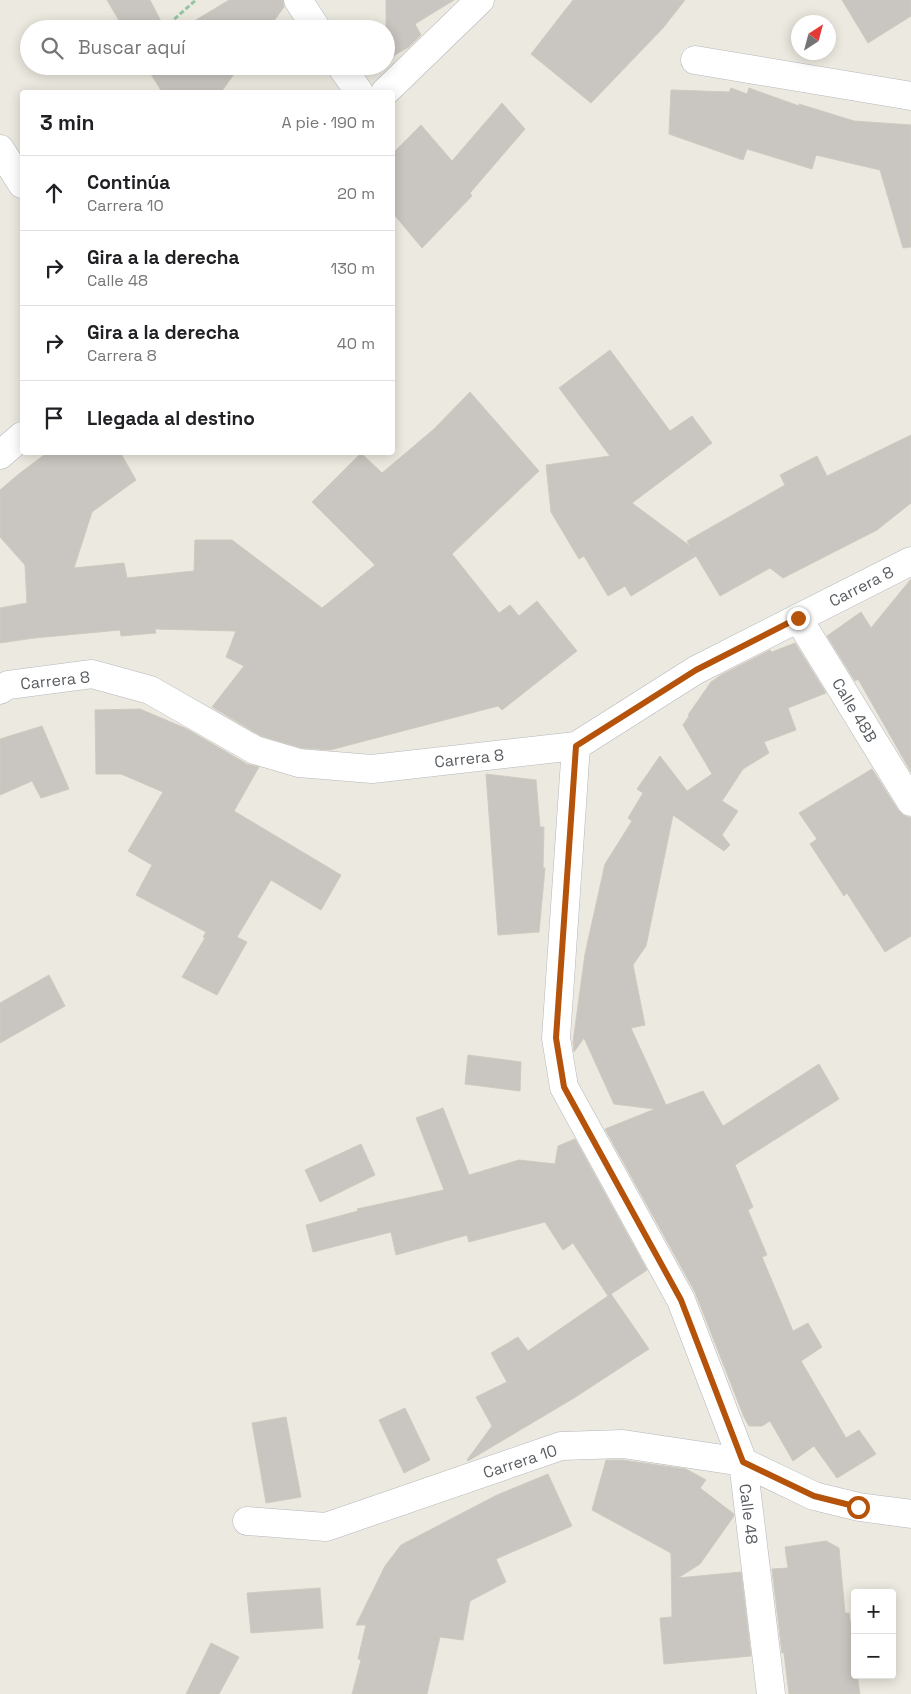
<!DOCTYPE html>
<html lang="es">
<head>
<meta charset="utf-8">
<style>
  body { margin:0; font-family:"Space Grotesk",sans-serif; background:#f6f6f6; color:#202124 }
  .controls { position:absolute; right:15px; bottom:15px; display:grid; overflow:hidden; border-radius:5px; box-shadow:0 2px 12px #0003 }
  .controls button { width:45px; height:45px; display:grid; place-items:center; padding:0; border:0; border-bottom:1px solid #e0e0e0; background:#fff; color:#202124; font:25px sans-serif }
  .compass { position:absolute; left:791px; top:15px; width:45px; height:45px; border-radius:50%; background:#fff; box-shadow:0 2px 12px #0003; rotate:36deg }
  .stop { position:absolute; width:15px; height:15px; margin:-11px; border:4px solid #b45309; border-radius:50%; background:#fff }
  .stop.end { background:#b45309; border-color:#fff; box-shadow:0 1px 5px #0008 }
  .list { margin:0; padding:0; list-style:none }
  h2 { display:flex; justify-content:space-between; align-items:center; height:65px; margin:0; padding:0 20px; font-size:21px }
  h2 small { font-size:16px; font-weight:400; color:#757577 }
  .list li { display:grid; grid-template-columns:32px 1fr auto; gap:15px; align-items:center; box-sizing:border-box; height:75px; padding:0 20px; border-top:1px solid #e0e0e0 }
  .list b { display:block; font-size:19px; white-space:nowrap }
  .list p { margin:0; font-size:16px; white-space:nowrap; color:#757577 }
  .list em { font-size:16px; font-style:normal; color:#757577 }
  .icon { flex:none; width:28px; height:28px; fill:none; stroke:currentColor; stroke-width:2; stroke-linecap:round; stroke-linejoin:round }
  .map { position:relative; flex:none; width:911px; height:1694px; overflow:hidden }
  .search { position:absolute; background:#fff; box-shadow:0 2px 12px #0003; left:20px; top:20px; width:375px; height:55px; display:flex; align-items:center; gap:12px; box-sizing:border-box; padding:0 18px; border-radius:28px; color:#757577; font-size:19px }
  .panel { position:absolute; background:#fff; box-shadow:0 2px 12px #0003; left:20px; top:90px; width:375px; height:365px; border-radius:5px }
  .map>svg:first-child { display:block }
</style>
</head>
<body>
<div class="map">
<svg width="911" height="1694" viewBox="0 0 911 1694">
  <rect width="100%" height="100%" fill="#ece9e0"/>
  <g fill="#c9c5c0" stroke="#d0cabf">
    <polygon points="107,0 150,0 165,29 124,29"/>
    <polygon points="229,0 283,0 284,7 268,29 181,29"/>
    <polygon points="386,0 454,0 415,24 421,35 409,47 386,60"/>
    <polygon points="573,0 685,0 663,28 591,103 531,54"/>
    <polygon points="842,0 911,0 911,16 868,43"/>
    <polygon points="146,66 240,66 221,92 162,92"/>
    <polygon points="731,88 747,94 749,88 799,106 799,104 854,121 911,125 911,247 903,248 880,170 816,155 812,169 747,149 743,160 669,134 671,90 729,92"/>
    <polygon points="502,103 525,129 470,193 472,196 422,248 392,212 392,154 421,125 452,161"/>
    <polygon points="610,350 670,431 692,416 712,443 632,503 690,546 687,541 785,485 780,475 817,456 827,476 911,435 911,503 877,530 783,578 770,568 720,596 696,556 631,596 625,586 608,596 584,556 579,559 551,512 546,465 610,456 559,388"/>
    <polygon points="470,392 539,471 452,554 499,613 510,605 519,616 537,601 577,651 502,710 498,706 330,750 302,748 261,736 212,707 244,666 226,657 236,631 155,629 156,633 121,636 120,630 34,638 0,643 0,608 27,603 25,565 0,537 0,490 20,473 48,452 120,452 136,480 92,512 74,568 124,563 127,578 194,571 195,540 232,540 322,608 375,565 312,502 361,453 382,473 434,429"/>
    <polygon points="911,579 911,772 858,679 855,681 827,636 861,612 871,628"/>
    <polygon points="795,643 826,693 788,708 796,730 764,742 769,753 743,769 722,801 738,811 722,835 730,845 724,851 673,815 646,946 633,965 645,1025 631,1028 666,1105 703,1091 723,1126 819,1064 839,1099 735,1165 753,1207 748,1210 767,1255 762,1257 793,1331 808,1323 822,1347 801,1361 846,1438 859,1430 876,1454 837,1478 814,1446 793,1461 770,1421 762,1426 749,1426 744,1417 695,1292 605,1129 655,1109 614,1104 584,1038 574,1052 573,1042 585,954 605,864 632,821 628,818 643,793 637,789 660,756 687,791 712,774 683,725 689,716 688,715 711,682 721,675 770,650 772,652"/>
    <polygon points="140,709 187,729 247,764 259,767 234,811 341,875 321,910 271,880 237,937 247,942 217,995 182,977 205,938 203,937 206,932 136,895 152,865 128,851 163,792 121,774 96,774 95,710"/>
    <polygon points="42,726 69,789 41,798 32,781 0,795 0,739"/>
    <polygon points="872,769 898,810 903,815 911,818 911,936 885,952 847,893 844,896 810,844 817,839 799,813"/>
    <polygon points="486,774 536,780 540,827 544,827 543,868 545,868 539,932 498,935"/>
    <polygon points="49,975 65,1006 0,1043 0,1003"/>
    <polygon points="468,1055 521,1062 520,1091 465,1084"/>
    <polygon points="443,1108 469,1175 519,1160 555,1164 558,1146 575,1139 647,1270 611,1294 649,1349 574,1398 468,1461 467,1460 492,1426 476,1397 507,1382 491,1353 518,1337 528,1351 608,1296 573,1243 563,1250 545,1222 469,1242 467,1235 396,1255 391,1232 313,1252 306,1225 358,1211 357,1209 444,1190 416,1118"/>
    <polygon points="361,1144 375,1175 320,1202 305,1170"/>
    <polygon points="405,1408 430,1460 404,1473 379,1420"/>
    <polygon points="286,1417 301,1497 266,1503 252,1423"/>
    <polygon points="606,1460 622,1460 686,1469 706,1480 700,1488 734,1514 734,1516 700,1564 678,1578 741,1572 751,1656 664,1664 660,1618 672,1617 671,1553 592,1510"/>
    <polygon points="548,1474 572,1526 496,1559 506,1582 470,1601 463,1640 440,1637 427,1694 352,1694 361,1660 358,1659 366,1625 356,1625 385,1566 401,1545 497,1495"/>
    <polygon points="826,1541 839,1548 845,1613 849,1613 855,1655 855,1675 857,1675 860,1694 789,1694 784,1653 782,1653 772,1569 788,1568 785,1547"/>
    <polygon points="320,1588 323,1628 251,1633 247,1593"/>
    <polygon points="211,1643 239,1657 219,1694 186,1694"/>
  </g>
  <g fill="none" stroke-linecap="round" stroke-linejoin="round">
    <g stroke="#b3b7bb" stroke-width="29">
      <g id="minor">
        <polyline points="298,0 317,29"/>
        <polyline points="695,60 911,96"/>
        <polyline points="341,66 359,92"/>
        <polyline points="385,92 480,0"/>
        <polyline points="0,149 22,184"/>
        <polyline points="0,455 22,436"/>
        <polyline points="798,618 911,802"/>
        <polyline points="0,690 8,685 92,674 150,690 255,750 299,763 372,769 576,746 696,670 911,561"/>
        <polyline points="576,746 556,1038 564,1087 681,1300 743,1462 771,1694"/>
        <polyline points="247,1521 326,1527 561,1446 623,1444 743,1462 814,1496 859,1507 911,1514"/>
      </g>
    </g>
    <polyline stroke="#96c5a1" stroke-width="3" stroke-dasharray="5 2.5" stroke-linecap="butt" points="163,29 196,0"/>
    <use href="#minor" stroke="#fff" stroke-width="28"/>
  </g>
  <g fill="none" stroke-linecap="round" stroke-linejoin="round">
    <polyline stroke="#b45309" stroke-width="6" points="798,618 696,670 576,746 556,1038 564,1087 681,1300 743,1462 814,1496 858,1507"/>
  </g>
  <g text-anchor="middle" stroke-width="4" stroke-linejoin="round" paint-order="stroke">
    <g font-size="16" fill="#595d61" stroke="#fff">
      <text transform="translate(861 586) rotate(-27)" y="6">Carrera 8</text>
      <text transform="translate(55 680) rotate(-6)" y="6">Carrera 8</text>
      <text transform="translate(855 710) rotate(59)" y="6">Calle 48B</text>
      <text transform="translate(469 758) rotate(-6)" y="6">Carrera 8</text>
      <text transform="translate(520 1461) rotate(-18)" y="6">Carrera 10</text>
      <text transform="translate(749 1514) rotate(83)" y="6">Calle 48</text>
    </g>
  </g>
</svg>
<div class="controls">
<button>+</button>
<button>−</button>
</div>
<svg class="compass" viewBox="-18 -18 36 36"><path d="M0-13l5 13h-10z" fill="#e53935"/><path d="M0 13l5-13h-10z" fill="#757577"/></svg>
<div class="stop" style="left:858px;top:1507px"></div>
<div class="stop end" style="left:798px;top:618px"></div>
<div class="search"><svg class="icon" aria-label="search" viewBox="0 0 24 24"><circle cx="10" cy="10" r="6"/><path d="M15 15l6 6"/></svg>Buscar aquí</div>
<section class="panel">
<h2>3 min<small>A pie · 190 m</small></h2>
<ul class="list">
<li><svg class="icon" aria-label="ahead" viewBox="0 0 24 24"><path d="M12 20V5M6 11l6-6 6 6"/></svg><div><b>Continúa</b><p>Carrera 10</p></div><em>20 m</em></li>
<li><svg class="icon" aria-label="right" viewBox="0 0 24 24"><path d="M7 20v-9h11M14 6l5 5-5 5"/></svg><div><b>Gira a la derecha</b><p>Calle 48</p></div><em>130 m</em></li>
<li><svg class="icon" aria-label="right" viewBox="0 0 24 24"><path d="M7 20v-9h11M14 6l5 5-5 5"/></svg><div><b>Gira a la derecha</b><p>Carrera 8</p></div><em>40 m</em></li>
<li><svg class="icon" aria-label="arrive" viewBox="0 0 24 24"><path d="M6 21V4h12l-3 4 3 4H6"/></svg><div><b>Llegada al destino</b></div></li>
</ul>
</section>
</div>
</body>
</html>
